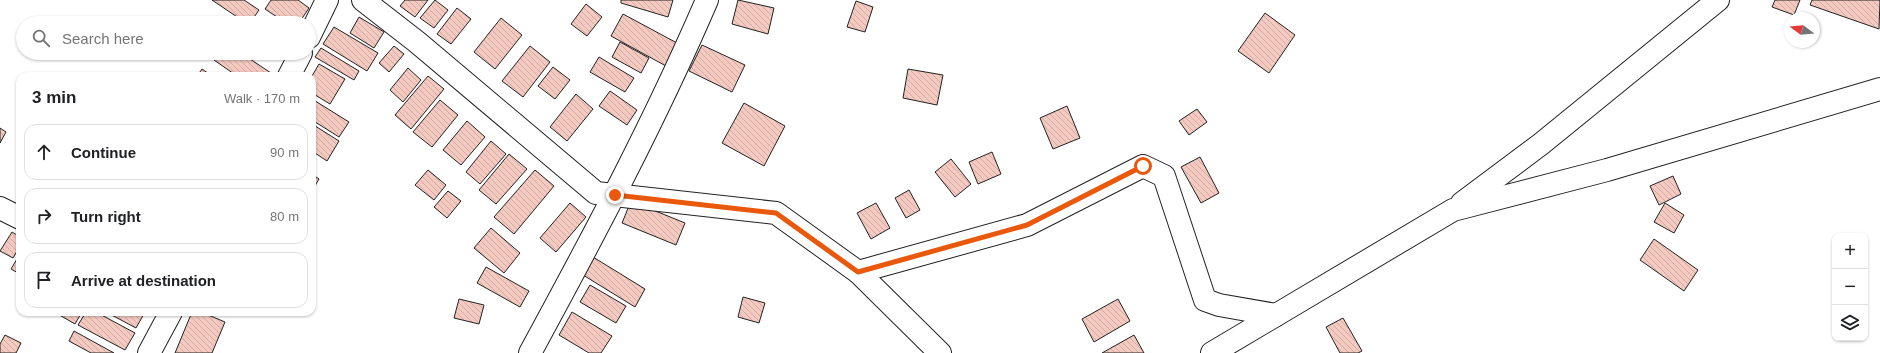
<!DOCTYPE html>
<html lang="en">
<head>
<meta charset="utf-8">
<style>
  body { margin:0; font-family:Helvetica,sans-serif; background:#f6f6f6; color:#202124 }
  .controls { position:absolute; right:12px; bottom:12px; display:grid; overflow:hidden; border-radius:8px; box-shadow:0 1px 3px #0004 }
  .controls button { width:36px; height:36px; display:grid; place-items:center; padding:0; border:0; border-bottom:1px solid #e0e0e0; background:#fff; color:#202124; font:20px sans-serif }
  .compass { position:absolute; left:1784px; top:12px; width:36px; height:36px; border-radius:50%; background:#fff; box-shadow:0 1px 3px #0004; rotate:286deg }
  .stop { position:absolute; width:12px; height:12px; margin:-9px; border:3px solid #ea580c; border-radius:50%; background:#fff }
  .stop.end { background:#ea580c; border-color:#fff; box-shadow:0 1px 4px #0008 }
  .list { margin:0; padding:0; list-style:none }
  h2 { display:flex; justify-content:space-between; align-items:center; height:52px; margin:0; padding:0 16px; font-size:17px }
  h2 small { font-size:13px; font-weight:400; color:#757577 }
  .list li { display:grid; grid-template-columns:26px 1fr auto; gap:12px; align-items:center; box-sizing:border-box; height:56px; margin:0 8px 8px; padding:0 8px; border:1px solid #e0e0e0; border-radius:12px }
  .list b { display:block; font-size:15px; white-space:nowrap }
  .list em { font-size:13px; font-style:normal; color:#757577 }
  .icon { flex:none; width:22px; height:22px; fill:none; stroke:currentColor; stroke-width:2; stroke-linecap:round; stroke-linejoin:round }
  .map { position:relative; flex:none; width:1880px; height:353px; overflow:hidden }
  .search { position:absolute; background:#fff; box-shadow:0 1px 3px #0004; left:16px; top:16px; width:300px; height:44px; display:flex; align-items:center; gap:10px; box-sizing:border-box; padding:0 14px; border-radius:22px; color:#757577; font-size:15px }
  .panel { position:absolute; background:#fff; box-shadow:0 1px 3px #0004; left:16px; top:72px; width:300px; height:244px; border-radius:12px }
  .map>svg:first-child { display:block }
</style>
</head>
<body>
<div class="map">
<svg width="1880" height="353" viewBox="0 0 1880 353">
  <defs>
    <pattern id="building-back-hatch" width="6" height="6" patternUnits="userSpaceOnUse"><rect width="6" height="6" fill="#f3c9c0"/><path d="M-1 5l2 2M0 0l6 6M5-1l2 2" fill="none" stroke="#d0aca5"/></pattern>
  </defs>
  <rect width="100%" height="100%" fill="#fff"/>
  <g fill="url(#building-back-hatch)" stroke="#222">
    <polygon points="212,0 244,0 259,10 250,23 246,23"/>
    <polygon points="271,0 298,0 309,8 299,23 286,23 265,9"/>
    <polygon points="405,0 428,0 415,17 400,6"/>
    <polygon points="435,0 448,10 434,28 420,18"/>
    <polygon points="621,0 673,0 668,17 621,3"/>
    <polygon points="738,0 774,8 768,34 732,24"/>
    <polygon points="1775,0 1800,0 1794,15 1772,7"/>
    <polygon points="1812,0 1880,0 1879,29 1810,5"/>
    <polygon points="856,1 873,7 865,32 847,27"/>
    <polygon points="586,4 602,17 587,36 571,24"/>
    <polygon points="457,8 471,19 451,44 437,34"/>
    <polygon points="1265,13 1295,35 1269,73 1238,51"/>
    <polygon points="623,14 677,43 666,66 611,36"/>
    <polygon points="359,17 384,32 374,48 350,33"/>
    <polygon points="501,18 522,35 495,69 474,52"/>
    <polygon points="334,27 378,53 367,71 323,44"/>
    <polygon points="620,42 649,58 641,73 612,57"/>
    <polygon points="702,45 745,65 732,92 689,71"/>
    <polygon points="394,46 404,54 389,72 379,63"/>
    <polygon points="530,46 550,62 523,97 502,81"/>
    <polygon points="321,48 359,71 354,80 315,57"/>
    <polygon points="219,53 241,53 271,73 269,76 237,76 214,60"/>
    <polygon points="265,53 279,53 274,59"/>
    <polygon points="599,57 634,78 625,92 590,72"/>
    <polygon points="319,64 345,79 330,104 312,93 312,76"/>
    <polygon points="553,67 570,80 555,99 538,86"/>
    <polygon points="408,68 421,80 403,102 390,90"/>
    <polygon points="202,69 212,76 197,76"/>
    <polygon points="908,69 943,75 937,105 903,98"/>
    <polygon points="428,76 444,89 411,129 395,115"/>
    <polygon points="610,91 637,110 627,125 599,106"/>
    <polygon points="576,94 593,109 567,141 550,127"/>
    <polygon points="312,99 349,122 339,137 312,120"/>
    <polygon points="440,100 458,115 432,147 413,132"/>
    <polygon points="744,103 785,126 764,166 722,143"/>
    <polygon points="1067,106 1080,138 1053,149 1040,118"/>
    <polygon points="1197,109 1207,122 1189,135 1179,121"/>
    <polygon points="467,121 485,137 461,165 443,150"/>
    <polygon points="312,124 339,141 327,161 312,151"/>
    <polygon points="0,128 6,132 0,143"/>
    <polygon points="491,141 506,154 480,184 466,172"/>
    <polygon points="992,152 1001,174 978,184 969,162"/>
    <polygon points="509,154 527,169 496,204 479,190"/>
    <polygon points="1200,157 1219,193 1201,203 1181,167"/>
    <polygon points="951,159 971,184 955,197 935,172"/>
    <polygon points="428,170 446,185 434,200 415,185"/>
    <polygon points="535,170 554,186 514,234 494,217"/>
    <polygon points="312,174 319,179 312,191"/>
    <polygon points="1673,176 1681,194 1659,205 1650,186"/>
    <polygon points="909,190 920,210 906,218 895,198"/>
    <polygon points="448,191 461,201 447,218 434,207"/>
    <polygon points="631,201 685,223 676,245 622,223"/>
    <polygon points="570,203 586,217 556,252 540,238"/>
    <polygon points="876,203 890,228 871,239 857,213"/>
    <polygon points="1665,203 1684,215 1674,233 1654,222"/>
    <polygon points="491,228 520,253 504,273 474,248"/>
    <polygon points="12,232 20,237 20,246 13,258 0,251"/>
    <polygon points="1654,239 1698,270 1684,291 1640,260"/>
    <polygon points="20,254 20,274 11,269"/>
    <polygon points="593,257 645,289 635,307 583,275"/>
    <polygon points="486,267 529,291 520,307 477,283"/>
    <polygon points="590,285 626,306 616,323 580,302"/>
    <polygon points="743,297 765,303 759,323 738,317"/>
    <polygon points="459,299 484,305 479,324 454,318"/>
    <polygon points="1118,299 1130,321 1094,342 1082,319"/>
    <polygon points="56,312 82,312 75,324 56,313"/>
    <polygon points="86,312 96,312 135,333 125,350 78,325"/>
    <polygon points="106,312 145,312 136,328"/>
    <polygon points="192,312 201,312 225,322 212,353 175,353"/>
    <polygon points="572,312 612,336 601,353 589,353 559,335"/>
    <polygon points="1343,318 1362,351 1358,353 1340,353 1326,327"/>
    <polygon points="74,331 114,353 91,353 69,341"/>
    <polygon points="5,335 21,343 16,353 0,353 0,344"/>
    <polygon points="1134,335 1144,353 1102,353"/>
  </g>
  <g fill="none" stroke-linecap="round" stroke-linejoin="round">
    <g stroke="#222" stroke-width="24">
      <g id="minor">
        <polyline points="363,0 417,42 596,193 776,213 858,272 940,353"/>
        <polyline points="309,37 327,0"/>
        <polyline points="289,76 301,53"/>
        <polyline points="1462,203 1541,144 1718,0"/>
        <polyline points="0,208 20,218"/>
        <polyline points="858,272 1027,225 1143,166 1164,176 1205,300 1219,305 1276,315"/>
        <polyline points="149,353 171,312"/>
        <path d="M 530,353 C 593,237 655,121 707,0"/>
        <polyline points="1212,353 1453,210 1607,170 1880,89"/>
      </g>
    </g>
    <use href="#minor" stroke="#fff" stroke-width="22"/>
  </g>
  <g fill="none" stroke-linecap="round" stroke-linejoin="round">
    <polyline stroke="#ea580c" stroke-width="5" points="615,195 776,213 858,272 1027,225 1143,166"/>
  </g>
</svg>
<div class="controls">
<button>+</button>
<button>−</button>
<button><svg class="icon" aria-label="layers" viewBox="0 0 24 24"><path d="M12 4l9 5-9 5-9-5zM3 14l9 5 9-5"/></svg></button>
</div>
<svg class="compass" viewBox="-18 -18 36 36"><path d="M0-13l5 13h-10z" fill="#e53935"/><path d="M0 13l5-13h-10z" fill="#757577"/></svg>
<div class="stop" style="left:1143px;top:166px"></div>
<div class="stop end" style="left:615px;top:195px"></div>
<div class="search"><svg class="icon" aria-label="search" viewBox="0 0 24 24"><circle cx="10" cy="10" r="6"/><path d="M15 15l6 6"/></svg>Search here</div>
<section class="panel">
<h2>3 min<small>Walk · 170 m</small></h2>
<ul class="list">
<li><svg class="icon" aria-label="ahead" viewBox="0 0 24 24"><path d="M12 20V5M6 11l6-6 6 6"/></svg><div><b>Continue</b></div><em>90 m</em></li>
<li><svg class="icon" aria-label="right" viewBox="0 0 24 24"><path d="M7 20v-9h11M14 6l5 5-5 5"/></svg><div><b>Turn right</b></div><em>80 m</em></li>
<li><svg class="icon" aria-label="arrive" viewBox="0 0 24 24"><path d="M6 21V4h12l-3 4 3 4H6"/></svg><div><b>Arrive at destination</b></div></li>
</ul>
</section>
</div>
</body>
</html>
